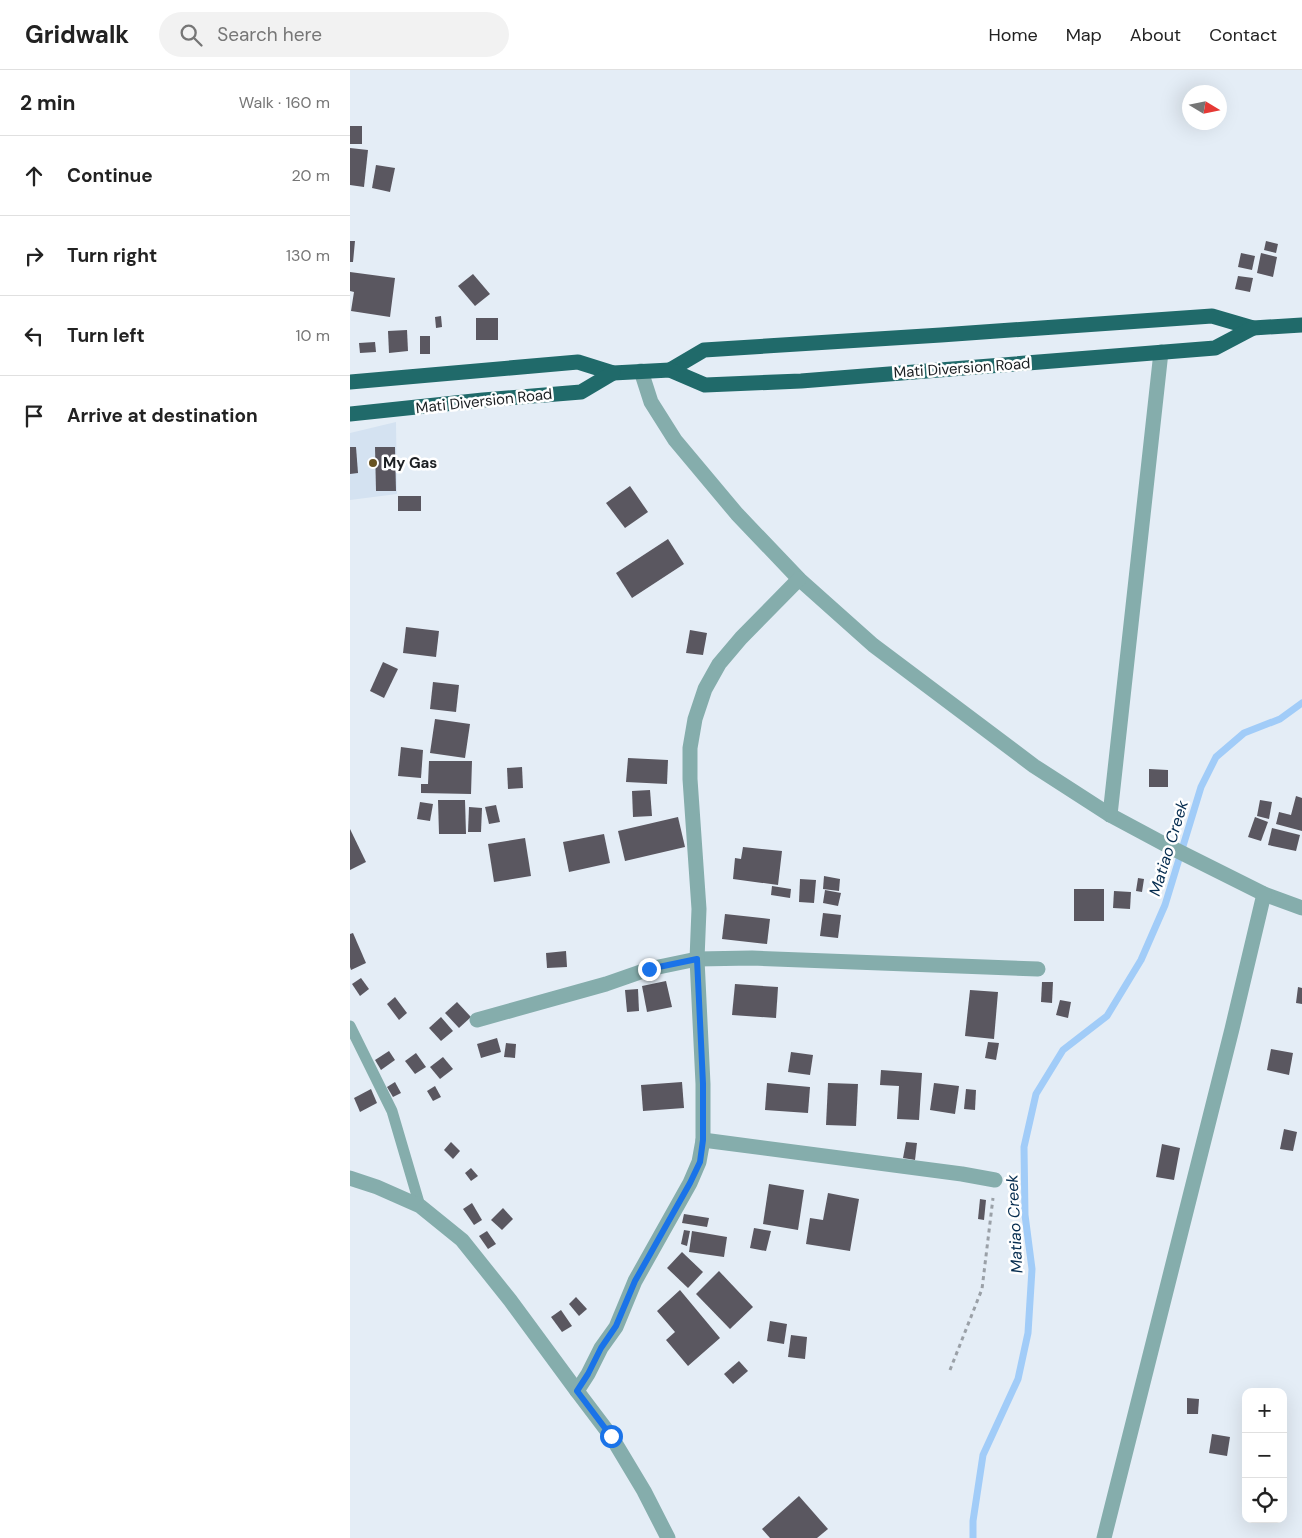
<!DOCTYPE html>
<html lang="en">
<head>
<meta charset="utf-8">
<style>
  body { margin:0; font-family:"DM Sans",sans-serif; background:#f2f2f2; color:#222 }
  .controls { position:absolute; right:15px; bottom:15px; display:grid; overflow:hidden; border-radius:10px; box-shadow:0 5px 20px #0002 }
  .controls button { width:45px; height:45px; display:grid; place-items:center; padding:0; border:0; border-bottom:1px solid #e0e0e0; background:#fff; color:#222; font:25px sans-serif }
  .compass { position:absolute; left:832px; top:15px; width:45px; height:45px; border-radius:50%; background:#fff; box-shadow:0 5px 20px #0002; rotate:100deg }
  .stop { position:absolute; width:15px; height:15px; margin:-11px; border:4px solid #1a73e8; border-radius:50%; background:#fff }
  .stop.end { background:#1a73e8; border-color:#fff; box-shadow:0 1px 5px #0008 }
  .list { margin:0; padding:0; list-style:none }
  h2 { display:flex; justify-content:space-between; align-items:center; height:65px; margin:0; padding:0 20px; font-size:21px }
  h2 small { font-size:16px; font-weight:400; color:#767676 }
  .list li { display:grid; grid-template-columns:32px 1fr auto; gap:15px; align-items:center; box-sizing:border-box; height:80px; padding:0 20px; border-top:1px solid #e0e0e0 }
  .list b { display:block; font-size:19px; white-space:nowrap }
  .list em { font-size:16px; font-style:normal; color:#767676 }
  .icon { flex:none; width:28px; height:28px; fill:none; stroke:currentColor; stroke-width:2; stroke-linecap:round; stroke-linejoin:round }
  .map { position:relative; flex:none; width:952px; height:1468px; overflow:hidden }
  header { display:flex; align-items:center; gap:30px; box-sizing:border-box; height:70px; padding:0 25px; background:#fff; border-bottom:1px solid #e0e0e0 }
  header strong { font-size:24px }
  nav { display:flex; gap:28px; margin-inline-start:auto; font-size:18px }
  .search { width:350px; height:45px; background:#f2f2f2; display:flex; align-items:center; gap:12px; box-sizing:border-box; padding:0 18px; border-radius:28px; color:#767676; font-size:19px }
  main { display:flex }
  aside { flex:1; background:#fff }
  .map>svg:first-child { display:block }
</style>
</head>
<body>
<header>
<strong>Gridwalk</strong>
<div class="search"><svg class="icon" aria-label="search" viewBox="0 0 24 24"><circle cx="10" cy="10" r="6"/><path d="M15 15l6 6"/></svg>Search here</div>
<nav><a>Home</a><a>Map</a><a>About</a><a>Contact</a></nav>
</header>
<main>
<aside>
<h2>2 min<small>Walk · 160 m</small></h2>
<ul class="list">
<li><svg class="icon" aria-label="ahead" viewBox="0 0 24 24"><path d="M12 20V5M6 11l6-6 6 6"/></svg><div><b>Continue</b></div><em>20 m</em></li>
<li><svg class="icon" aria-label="right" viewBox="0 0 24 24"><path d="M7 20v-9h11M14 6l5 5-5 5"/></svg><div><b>Turn right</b></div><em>130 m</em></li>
<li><svg class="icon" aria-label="left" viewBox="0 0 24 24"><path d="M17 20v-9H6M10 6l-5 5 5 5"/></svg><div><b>Turn left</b></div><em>10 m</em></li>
<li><svg class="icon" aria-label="arrive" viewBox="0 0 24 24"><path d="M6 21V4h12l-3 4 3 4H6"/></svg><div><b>Arrive at destination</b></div></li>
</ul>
</aside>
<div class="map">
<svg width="952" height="1468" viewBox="0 0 952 1468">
  <rect width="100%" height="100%" fill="#e4edf6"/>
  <polygon fill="#d4e2f1" points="46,352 47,424 0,430 0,363"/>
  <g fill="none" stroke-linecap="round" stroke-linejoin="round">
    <polyline stroke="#a1ccf8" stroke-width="7" points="623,1468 623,1451 633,1385 668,1309 678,1263 682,1199 675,1145 674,1077 686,1024 713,980 757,946 791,890 815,835 851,717 866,687 894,663 930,649 952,633"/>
  </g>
  <g fill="#5a5760">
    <rect x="0" y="56" width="12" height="18"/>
    <polygon points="0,78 18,80 14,117 0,115"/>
    <polygon points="26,95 45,98 40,122 22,118"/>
    <polygon points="0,171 5,171 3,192 0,192"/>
    <polygon points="916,171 928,174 926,183 914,180"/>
    <polygon points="891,183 905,186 902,200 888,197"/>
    <polygon points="911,183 927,187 923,207 907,203"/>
    <polygon points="0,202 45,208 40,247 1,241 4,222 0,221"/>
    <polygon points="123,204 140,224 125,236 108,216"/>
    <polygon points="888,206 903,208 900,222 885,219"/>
    <polygon points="91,246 92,257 86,258 85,247"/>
    <rect x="126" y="248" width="22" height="22"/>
    <polygon points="57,260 58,281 39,283 38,261"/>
    <rect x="70" y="266" width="10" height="18"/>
    <polygon points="25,272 26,282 10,283 9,273"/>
    <polygon points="0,377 6,377 8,403 0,404"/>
    <polygon points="25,377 45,377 46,421 26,421"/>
    <polygon points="280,416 298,442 275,458 256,433"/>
    <rect x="48" y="426" width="23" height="15"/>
    <polygon points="318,469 334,494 282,528 266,503"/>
    <polygon points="56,557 89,561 86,587 53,583"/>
    <polygon points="340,560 357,563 353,585 336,583"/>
    <polygon points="33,592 48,599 34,628 20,621"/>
    <polygon points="83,612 109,615 106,642 80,639"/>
    <polygon points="85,649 120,654 115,688 80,683"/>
    <polygon points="51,677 73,680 71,708 48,706"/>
    <polygon points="278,688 318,690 317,714 276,712"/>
    <polygon points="79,691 122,691 121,724 71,723 71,714 78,714"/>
    <polygon points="172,697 173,718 158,719 157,698"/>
    <polygon points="799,699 818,700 818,717 799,717"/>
    <polygon points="300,720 302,746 283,747 282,721"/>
    <polygon points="946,726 952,728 952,761 926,754 929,742 941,745"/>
    <polygon points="88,730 115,730 116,764 89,764"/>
    <polygon points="910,730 922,732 919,749 907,746"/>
    <polygon points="70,732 83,734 80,751 67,749"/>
    <polygon points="146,735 150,752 139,754 135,737"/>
    <polygon points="119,737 132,738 131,762 118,762"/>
    <polygon points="328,747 335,777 275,791 268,761"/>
    <polygon points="905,747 918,752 911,771 898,767"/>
    <polygon points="922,758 950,765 946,781 918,775"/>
    <polygon points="0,759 16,792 0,800"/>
    <polygon points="254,764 260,793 219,802 213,772"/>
    <polygon points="175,768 181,806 144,812 138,774"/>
    <polygon points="393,777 432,781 428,815 383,809 385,788 391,789"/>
    <polygon points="474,806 490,809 489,821 473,819"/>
    <polygon points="788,808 794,809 792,822 786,821"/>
    <polygon points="450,809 466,810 464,833 449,832"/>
    <polygon points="422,816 441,819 440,828 421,825"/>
    <rect x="724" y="819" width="30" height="32"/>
    <polygon points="475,820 491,823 488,836 473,833"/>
    <polygon points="764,821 781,822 780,839 763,838"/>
    <polygon points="473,843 491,845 488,868 470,866"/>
    <polygon points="375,844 420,849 417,874 372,869"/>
    <polygon points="3,863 16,893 1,900 0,897 0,864"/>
    <polygon points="216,881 217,897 197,898 196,883"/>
    <polygon points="11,908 19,919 10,926 2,914"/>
    <polygon points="316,911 322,937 297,942 292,916"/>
    <polygon points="692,912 703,912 702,933 691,932"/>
    <polygon points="385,914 428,917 426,948 382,945"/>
    <polygon points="948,917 952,918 952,934 946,933"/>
    <polygon points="288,919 289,941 277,942 275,920"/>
    <polygon points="620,920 648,922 644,969 615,966"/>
    <polygon points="45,927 57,943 49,950 37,934"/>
    <polygon points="710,930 721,932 718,948 706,945"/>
    <polygon points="107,932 121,947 109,958 95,943"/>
    <polygon points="91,947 103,961 91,971 79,958"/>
    <polygon points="147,968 151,982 131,988 127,974"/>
    <polygon points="638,972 649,973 646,990 635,988"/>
    <polygon points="156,973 166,974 165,988 154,987"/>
    <polygon points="921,979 943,983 939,1005 917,1000"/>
    <polygon points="39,981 45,990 31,1000 25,990"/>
    <polygon points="441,982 463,985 460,1005 438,1002"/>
    <polygon points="66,983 76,997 65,1004 55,991"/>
    <polygon points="93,987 103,999 90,1009 80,997"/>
    <polygon points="531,1000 572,1003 569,1050 547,1049 549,1016 530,1015"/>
    <polygon points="45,1012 51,1023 43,1027 37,1017"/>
    <polygon points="332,1012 334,1038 293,1041 291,1015"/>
    <polygon points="417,1013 460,1017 458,1043 415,1040"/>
    <polygon points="478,1013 508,1014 506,1056 476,1055"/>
    <polygon points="584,1013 609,1016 605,1044 580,1040"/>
    <polygon points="85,1016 91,1027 83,1031 77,1021"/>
    <polygon points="21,1019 27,1033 10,1042 4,1028"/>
    <polygon points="616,1019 626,1020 625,1040 614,1039"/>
    <polygon points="934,1059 947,1062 943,1081 930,1079"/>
    <polygon points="101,1072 110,1081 103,1089 94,1080"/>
    <polygon points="556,1072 567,1073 565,1090 553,1088"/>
    <polygon points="812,1074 830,1078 824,1110 806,1107"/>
    <polygon points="121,1098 128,1106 121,1111 115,1103"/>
    <polygon points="419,1114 454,1120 448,1160 413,1154"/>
    <polygon points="478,1123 509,1129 500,1181 456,1174 460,1148 473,1150"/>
    <polygon points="630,1129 636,1130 634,1150 628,1149"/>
    <polygon points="122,1133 132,1150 124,1155 113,1139"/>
    <polygon points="153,1138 163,1149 152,1160 141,1150"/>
    <polygon points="334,1144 359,1148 357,1157 332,1153"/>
    <polygon points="404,1158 421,1161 416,1181 400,1178"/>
    <polygon points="334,1160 340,1161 337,1176 331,1174"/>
    <polygon points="137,1161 146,1174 138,1179 129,1166"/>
    <polygon points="342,1161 377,1167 374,1187 339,1182"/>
    <polygon points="332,1182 353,1202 338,1218 317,1198"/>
    <polygon points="369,1201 403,1237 380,1259 346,1224"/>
    <polygon points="330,1220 370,1268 338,1296 316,1270 325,1262 307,1241"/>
    <polygon points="226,1227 237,1239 229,1246 219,1234"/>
    <polygon points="211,1240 222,1256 212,1262 201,1247"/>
    <polygon points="420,1251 437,1254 434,1274 417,1271"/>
    <polygon points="441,1265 457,1267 455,1289 438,1287"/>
    <polygon points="389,1291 398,1301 383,1314 374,1304"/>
    <polygon points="837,1328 849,1329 848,1344 837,1344"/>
    <polygon points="862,1364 880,1367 877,1386 859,1383"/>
    <polygon points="449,1426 478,1459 467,1468 420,1468 412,1459"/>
  </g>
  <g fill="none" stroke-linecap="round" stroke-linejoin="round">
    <polyline stroke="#9aa0a7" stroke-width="3" stroke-dasharray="4 4" stroke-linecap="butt" points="600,1300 632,1219 643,1128"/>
    <polyline stroke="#85adac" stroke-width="11" points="0,956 42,1041 70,1136"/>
    <g stroke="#85adac" stroke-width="15">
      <polyline points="291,301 301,332 325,370 387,444 449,509 523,575 684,696 760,745 816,775 914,824 952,838"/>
      <polyline points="760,745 811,282"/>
      <polyline points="127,950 256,914 299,899 347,889 402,888 688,899"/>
      <polyline points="353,1070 612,1104 645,1110"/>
      <polyline points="0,1108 27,1117 70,1136 112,1170 160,1230 227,1321"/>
      <polyline points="318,1468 294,1421 261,1366 227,1321 238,1304 251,1278 266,1257 285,1211 340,1113 349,1092 353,1070 353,1014 347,889 349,839 340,709 340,678 345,649 355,619 369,594 391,568 449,509"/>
      <polyline points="754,1468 882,959 914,824"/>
    </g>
    <g stroke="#206a6a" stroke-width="15">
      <polyline points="320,300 354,280 591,265 862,246 903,258 952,255"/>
      <polyline points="0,312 228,292 263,303 320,300 355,315 451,311 865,278 903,258"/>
      <polyline points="0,344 133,330 231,322 263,303"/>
    </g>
  </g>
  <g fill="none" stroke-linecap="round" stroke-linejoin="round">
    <polyline stroke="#1a73e8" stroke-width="6" points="261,1366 227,1321 238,1304 251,1278 266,1256 285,1211 340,1113 350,1092 353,1070 353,1014 347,889 299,899"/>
  </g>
  <circle fill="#685322" stroke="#fff" stroke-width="2" cx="23" cy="393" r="5"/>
  <g text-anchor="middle" stroke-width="5" stroke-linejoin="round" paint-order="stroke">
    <g font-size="15" fill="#1c1f22" stroke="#fff">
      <text transform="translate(612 298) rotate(-4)" y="5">Mati Diversion Road</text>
      <text transform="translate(134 331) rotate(-6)" y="5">Mati Diversion Road</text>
    </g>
    <g font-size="15" font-weight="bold" fill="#1c1f22" stroke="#fff" text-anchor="start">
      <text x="33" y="398">My Gas</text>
    </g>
    <g font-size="16" font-style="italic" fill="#052c4f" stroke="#fff">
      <text transform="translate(818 778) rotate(-73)" y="6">Matiao Creek</text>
      <text transform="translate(664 1154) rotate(-93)" y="6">Matiao Creek</text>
    </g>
  </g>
</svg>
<div class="controls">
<button>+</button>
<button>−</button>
<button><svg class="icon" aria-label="locate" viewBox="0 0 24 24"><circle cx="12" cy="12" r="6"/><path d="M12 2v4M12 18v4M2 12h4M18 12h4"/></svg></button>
</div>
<svg class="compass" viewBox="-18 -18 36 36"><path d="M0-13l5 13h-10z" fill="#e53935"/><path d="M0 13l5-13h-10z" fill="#767676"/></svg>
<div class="stop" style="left:261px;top:1366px"></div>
<div class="stop end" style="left:299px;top:899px"></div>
</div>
</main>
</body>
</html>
